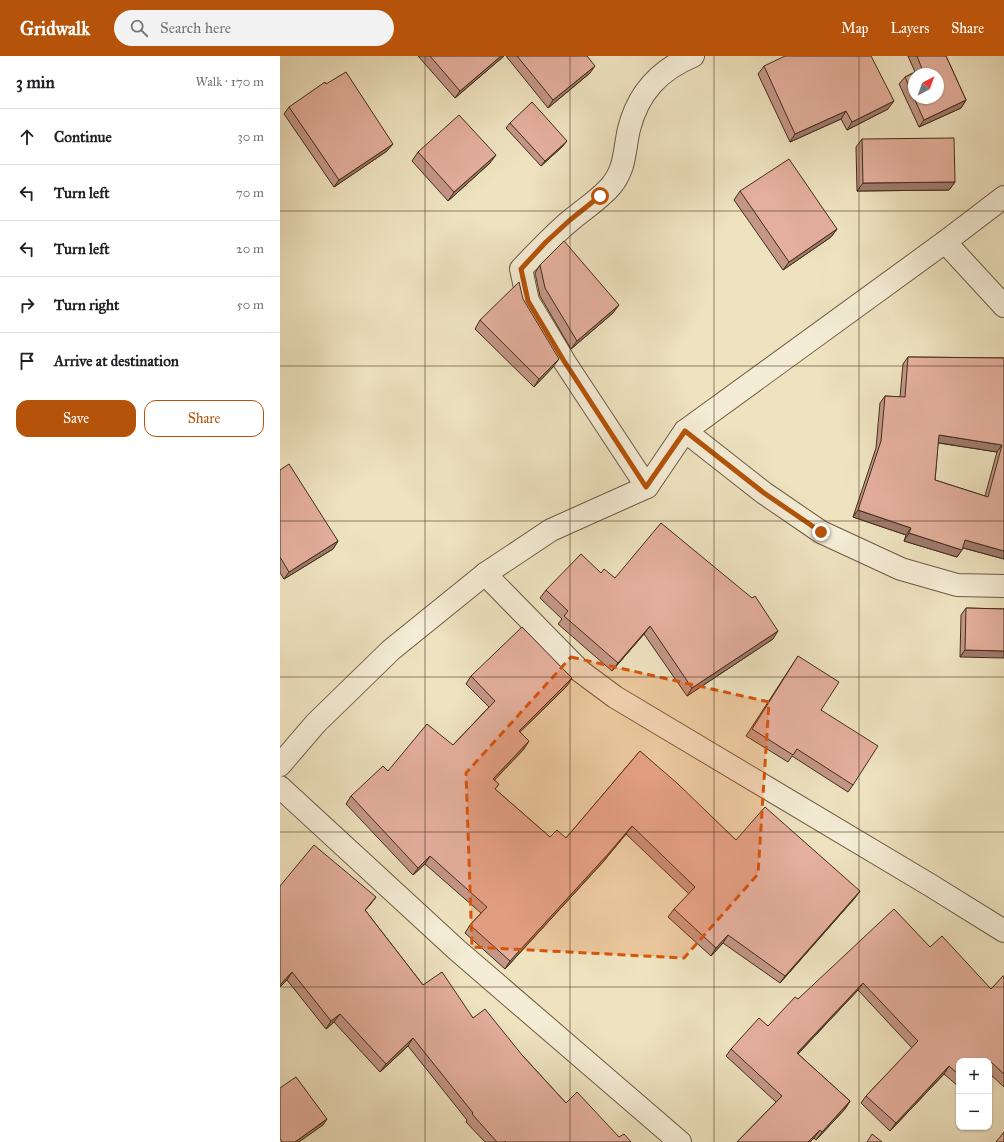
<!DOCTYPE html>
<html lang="en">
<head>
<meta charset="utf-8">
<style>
  body { margin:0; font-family:"IM FELL Great Primer",serif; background:#f2f2f2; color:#202124 }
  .controls { position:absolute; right:12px; bottom:12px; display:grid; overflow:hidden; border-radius:8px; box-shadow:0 1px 3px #0004 }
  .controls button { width:36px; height:36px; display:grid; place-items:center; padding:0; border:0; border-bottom:1px solid #e0e0e0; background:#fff; color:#202124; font:20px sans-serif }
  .compass { position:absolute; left:628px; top:12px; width:36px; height:36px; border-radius:50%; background:#fff; box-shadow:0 1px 3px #0004; rotate:41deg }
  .stop { position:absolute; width:12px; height:12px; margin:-9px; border:3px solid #b45309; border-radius:50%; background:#fff }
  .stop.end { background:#b45309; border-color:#fff; box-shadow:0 1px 4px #0008 }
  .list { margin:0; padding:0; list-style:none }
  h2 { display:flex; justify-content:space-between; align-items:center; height:52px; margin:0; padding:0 16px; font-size:17px }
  h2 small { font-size:13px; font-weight:400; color:#757577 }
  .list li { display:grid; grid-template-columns:26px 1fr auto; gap:12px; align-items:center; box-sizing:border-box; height:56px; padding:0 16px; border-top:1px solid #e0e0e0 }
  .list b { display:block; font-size:15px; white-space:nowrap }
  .list em { font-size:13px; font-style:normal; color:#757577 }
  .actions { display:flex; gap:8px; padding:12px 16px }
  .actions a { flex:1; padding:9px 0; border:1px solid #b45309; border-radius:12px; text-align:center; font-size:14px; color:#b45309 }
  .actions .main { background:#b45309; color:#fff }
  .icon { flex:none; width:22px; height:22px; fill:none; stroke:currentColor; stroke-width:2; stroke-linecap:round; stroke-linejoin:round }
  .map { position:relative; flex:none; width:724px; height:1086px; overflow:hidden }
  header { display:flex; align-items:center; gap:24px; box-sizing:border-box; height:56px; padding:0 20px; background:#b45309; color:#fff }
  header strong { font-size:19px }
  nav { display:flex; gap:22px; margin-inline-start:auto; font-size:14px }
  .search { width:280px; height:36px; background:#f2f2f2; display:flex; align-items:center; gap:10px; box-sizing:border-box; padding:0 14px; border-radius:22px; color:#757577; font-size:15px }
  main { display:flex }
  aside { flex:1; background:#fff }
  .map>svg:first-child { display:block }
</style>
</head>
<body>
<header>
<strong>Gridwalk</strong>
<div class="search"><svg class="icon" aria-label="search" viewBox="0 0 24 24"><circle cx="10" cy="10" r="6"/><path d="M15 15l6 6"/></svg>Search here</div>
<nav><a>Map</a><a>Layers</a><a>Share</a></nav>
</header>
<main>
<aside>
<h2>3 min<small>Walk · 170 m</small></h2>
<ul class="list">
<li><svg class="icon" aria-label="ahead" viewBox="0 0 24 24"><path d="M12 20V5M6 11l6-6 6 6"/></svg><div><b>Continue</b></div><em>30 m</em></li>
<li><svg class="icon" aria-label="left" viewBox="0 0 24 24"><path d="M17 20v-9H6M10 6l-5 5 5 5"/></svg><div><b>Turn left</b></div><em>70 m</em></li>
<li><svg class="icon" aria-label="left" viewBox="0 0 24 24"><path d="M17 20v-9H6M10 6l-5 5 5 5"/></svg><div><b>Turn left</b></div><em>20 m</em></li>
<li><svg class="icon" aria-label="right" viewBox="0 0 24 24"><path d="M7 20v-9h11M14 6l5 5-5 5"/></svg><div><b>Turn right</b></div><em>50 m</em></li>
<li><svg class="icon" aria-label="arrive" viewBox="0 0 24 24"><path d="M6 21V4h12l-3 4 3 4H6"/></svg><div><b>Arrive at destination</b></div></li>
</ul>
<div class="actions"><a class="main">Save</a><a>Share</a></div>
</aside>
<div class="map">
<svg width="724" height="1086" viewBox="0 0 724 1086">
  <rect width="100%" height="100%" fill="#eee2bf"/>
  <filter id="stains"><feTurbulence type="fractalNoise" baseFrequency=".005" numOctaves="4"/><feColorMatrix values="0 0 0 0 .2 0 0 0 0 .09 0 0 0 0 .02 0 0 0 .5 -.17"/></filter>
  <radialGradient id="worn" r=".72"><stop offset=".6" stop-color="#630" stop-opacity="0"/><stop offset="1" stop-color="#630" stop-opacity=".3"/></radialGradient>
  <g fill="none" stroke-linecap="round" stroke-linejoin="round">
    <g stroke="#6c5b42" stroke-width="24">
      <g id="minor">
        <polyline points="665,186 724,250"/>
        <polyline points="405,375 484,437 541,476 621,513 677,529 724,530"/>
        <path d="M 367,431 L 284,305 L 248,245 L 241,213 C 257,196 273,179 291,164 C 304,153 320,143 331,130 C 346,112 344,94 349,73 C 358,37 379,14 413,0"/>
        <polyline points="205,518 300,615 335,641 650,829 724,875"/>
        <polyline points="0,709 36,667 111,594 205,518 271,474 367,431 405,375 665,186 724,141"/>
        <polyline points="0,731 177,894 400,1086"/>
      </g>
    </g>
    <use href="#minor" stroke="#f4ecd5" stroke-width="22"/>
  </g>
  <g fill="#c49687" stroke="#402e18" fill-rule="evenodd">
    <polygon points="138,0 224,0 175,42"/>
    <polygon points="226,0 307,0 310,17 268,52"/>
    <path d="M 628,0 L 666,0 L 686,44 L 681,52 L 639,71 L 619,28 L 625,21 L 635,16 ZM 634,18 L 658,42 L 634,42 Z"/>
    <polygon points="484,10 608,53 567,74 561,63 510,86 478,18"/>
    <polygon points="9,51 107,95 54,131 4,58"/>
    <polygon points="230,67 283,90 261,110 226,72"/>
    <polygon points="582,83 675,126 669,134 577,135 576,91"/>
    <polygon points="138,96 210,107 168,145 132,105"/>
    <polygon points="460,135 557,173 551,181 503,214 454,144"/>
    <polygon points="260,209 333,257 291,293 260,240 255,217"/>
    <polygon points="243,243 273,311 254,331 195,273 200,264"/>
    <path d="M 628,301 L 724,302 L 724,503 L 683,492 L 677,501 L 624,485 L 626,479 L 573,461 L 596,392 L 600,347 L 605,340 L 620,341 L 623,308 ZM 658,387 L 717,396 L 705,440 L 655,424 Z"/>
    <polygon points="0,414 58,485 53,493 4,523 0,517"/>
    <polygon points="321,517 335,522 493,583 407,640 364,578 332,615 278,568 282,563 260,542 266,534"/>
    <polygon points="686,552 724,553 680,601 681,559"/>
    <polygon points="518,600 573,729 568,736 512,700 508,706 466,680"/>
    <polygon points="191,620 287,630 240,676 244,693 214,724 219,728 215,733 270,781 286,782 360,695 456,784 580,835 574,843 500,927 443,887 431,900 388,861 394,853 409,838 346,778 323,806 225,913 185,877 190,869 201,857 145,808 133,819 66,748 71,740 108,715 173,689 209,651 186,628"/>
    <polygon points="0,830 90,849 85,854 143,929 193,962 242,999 286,1047 339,1081 351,1086 205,1086 186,1066 187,1064 128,990 100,1016 54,966 46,973 7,924 0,931"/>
    <polygon points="650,891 711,933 724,920 724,1031 709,1017 709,1005 679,1005 679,1031 664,1018 610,1075 581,1047 586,1040 632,992 578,934 518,998 570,1045 565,1053 536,1084 534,1082 530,1086 457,1086 496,1046 446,1000 451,993 488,970 518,943"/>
  </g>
  <g fill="#a07a6e" stroke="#402e18">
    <polygon points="221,0 224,0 175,42 180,35"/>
    <polygon points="315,10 310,17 268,52 273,44"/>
    <polygon points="686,44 681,52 639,71 644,64"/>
    <polygon points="614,45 608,53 567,74 572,66"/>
    <polygon points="566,55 561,63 510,86 515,78"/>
    <polygon points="287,85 283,90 261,110 265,105"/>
    <polygon points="113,88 107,95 54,131 59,124"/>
    <polygon points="216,99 210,107 168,145 174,136"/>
    <polygon points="675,126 669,134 577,135 583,127"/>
    <polygon points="557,173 551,181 503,214 509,206"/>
    <polygon points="339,249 333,257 291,293 297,285"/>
    <polygon points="279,303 273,311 254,331 259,323"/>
    <polygon points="659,379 722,389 717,396 654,386"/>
    <polygon points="578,454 631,472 626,479 573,461"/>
    <polygon points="629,477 682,494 677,501 624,485"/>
    <polygon points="685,484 724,495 724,503 680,491"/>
    <polygon points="58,485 53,493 4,523 9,516"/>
    <polygon points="370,570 364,578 332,615 338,607"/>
    <polygon points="498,575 493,583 407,640 412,632"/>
    <polygon points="685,594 724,595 724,602 680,601"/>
    <polygon points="292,622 287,630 233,683 239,675"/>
    <polygon points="249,685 244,693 208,731 213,723"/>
    <polygon points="352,770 346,778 323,806 225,913 230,905"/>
    <polygon points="150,800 145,808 133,819 138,812"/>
    <polygon points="580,835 574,843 500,927 505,920"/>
    <polygon points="96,841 90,849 79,861 85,854"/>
    <polygon points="448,879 443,887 431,900 436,892"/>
    <polygon points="12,916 7,924 0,931 0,929"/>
    <polygon points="583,927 578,934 512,1004 517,997"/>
    <polygon points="60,958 54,966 46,973 51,965"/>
    <polygon points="133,982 128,990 100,1016 106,1008"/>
    <polygon points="669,1010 664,1018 610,1075 616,1067"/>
    <polygon points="570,1045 565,1053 536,1084 542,1076"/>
    <polygon points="47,1063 43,1069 19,1086 15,1086"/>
    <polygon points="540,1074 534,1082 530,1086 528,1086"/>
  </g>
  <g fill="#e4af9d" stroke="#402e18" fill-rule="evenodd">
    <polygon points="150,0 221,0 180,35"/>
    <polygon points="237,0 307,0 315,10 273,44"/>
    <polygon points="505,0 591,0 614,45 572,66 566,55 515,78 484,10"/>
    <polygon points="637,0 666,0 686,44 644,64 634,42 658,42 658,18 634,18 634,41 625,21 642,13"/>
    <polygon points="66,16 113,88 59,124 9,51 45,26 46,28"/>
    <polygon points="252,46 287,85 265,105 230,67"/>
    <polygon points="179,59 216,99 174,136 138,96"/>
    <polygon points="674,82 675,126 583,127 582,83"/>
    <polygon points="509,103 557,173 509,206 460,135"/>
    <polygon points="284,185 339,249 297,285 265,232 260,209"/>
    <polygon points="239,226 243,243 279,303 259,323 200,264"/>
    <path d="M 628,301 L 724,302 L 724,495 L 685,484 L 682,494 L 629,477 L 631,472 L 578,454 L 601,385 L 605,340 L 625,341 ZM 659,379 L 722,389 L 708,441 L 655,424 Z"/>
    <polygon points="9,408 58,485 9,516 0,501 0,414"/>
    <polygon points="381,467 472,542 475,540 498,575 412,632 370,570 338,607 284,560 288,555 266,534 301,498 321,517 324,513 335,522"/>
    <polygon points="686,552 724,553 724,595 685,594"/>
    <polygon points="242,571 292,622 239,675 249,685 213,723 219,728 215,733 270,781 277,774 286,782 360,695 398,728 456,784 485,751 580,835 505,920 448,879 436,892 394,853 415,831 352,770 328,798 230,905 190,869 207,851 150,800 138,812 71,740 103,710 108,715 147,668 173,689 215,645 191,620"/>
    <polygon points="518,600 559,626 541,654 598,690 573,729 517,693 513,699 472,673"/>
    <polygon points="34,789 96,841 85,854 143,929 162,916 193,962 205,953 242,999 286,1047 297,1036 339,1081 344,1078 351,1086 226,1086 225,1085 225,1086 217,1086 192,1058 193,1057 133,982 106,1008 60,958 51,965 12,916 0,929 0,830"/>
    <polygon points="614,853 650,891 662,880 711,933 723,920 724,920 724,1018 711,1006 709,1009 709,1005 679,1005 679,1019 669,1010 616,1067 586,1040 638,985 583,927 517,997 570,1045 542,1076 540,1074 528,1086 457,1086 502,1040 451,993 479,962 488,970 515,941 518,943"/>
    <polygon points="16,1021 47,1063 15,1086 2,1086 0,1083 0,1032"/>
    <polygon points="724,1076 724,1086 716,1086"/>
    <polygon points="592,1078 602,1086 587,1086"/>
  </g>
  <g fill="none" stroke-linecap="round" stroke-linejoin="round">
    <polyline stroke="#b45309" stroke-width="5" points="320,140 290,164 266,186 241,213 248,245 284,305 366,431 405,375 484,437 541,476"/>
  </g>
  <path fill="#d7550d" fill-opacity="0.2" stroke="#d7550d" stroke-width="3" stroke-dasharray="8 5" stroke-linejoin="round" d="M 291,601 L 489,646 L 478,818 L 404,902 L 192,891 L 186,717 Z"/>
  <path fill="none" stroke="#402e18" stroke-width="1" stroke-opacity="0.55" d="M 145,0 L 145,1086M 290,0 L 290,1086M 434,0 L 434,1086M 579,0 L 579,1086M 0,155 L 724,155M 0,310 L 724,310M 0,465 L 724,465M 0,621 L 724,621M 0,776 L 724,776M 0,931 L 724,931"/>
  <rect width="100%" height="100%" filter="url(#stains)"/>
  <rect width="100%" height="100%" fill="url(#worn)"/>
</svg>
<div class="controls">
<button>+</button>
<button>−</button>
</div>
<svg class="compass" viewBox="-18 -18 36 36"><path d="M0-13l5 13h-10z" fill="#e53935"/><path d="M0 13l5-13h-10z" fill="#757577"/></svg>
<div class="stop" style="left:320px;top:140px"></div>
<div class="stop end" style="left:541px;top:476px"></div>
</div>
</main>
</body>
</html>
